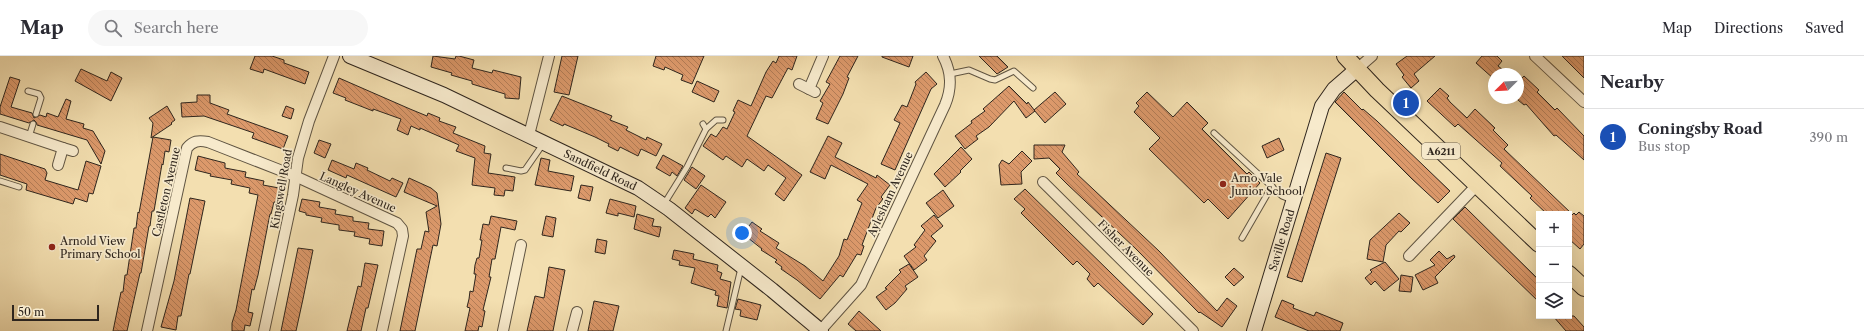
<!DOCTYPE html>
<html lang="en">
<head>
<meta charset="utf-8">
<style>
  body { margin:0; font-family:"Libre Caslon Text",serif; background:#f7f7f7; color:#2b2b33 }
  .controls { position:absolute; right:12px; bottom:12px; display:grid; overflow:hidden; border-radius:0px; box-shadow:0 4px 16px #0002 }
  .controls button { width:36px; height:36px; display:grid; place-items:center; padding:0; border:0; border-bottom:1px solid #e1e1e2; background:#fff; color:#2b2b33; font:20px sans-serif }
  .compass { position:absolute; left:1488px; top:12px; width:36px; height:36px; border-radius:50%; background:#fff; box-shadow:0 4px 16px #0002; rotate:246deg }
  .scale { position:absolute; left:12px; bottom:10px; width:87px; box-sizing:border-box; padding-left:4px; border:2px solid #2e251d; border-top:0; font-size:11px; line-height:14px; white-space:nowrap; color:#2e251d; -webkit-text-stroke:3px #f7eacc; paint-order:stroke }
  .you { position:absolute; left:742px; top:177px; width:14px; height:14px; margin:-10px; border:3px solid #fff; border-radius:50%; background:#1a73e8; box-shadow:0 0 0 6px #1a73e833 }
  .badge { display:grid; place-items:center; width:26px; height:26px; border-radius:50%; background:#db2777; color:#fff; font-size:13px; font-weight:700 }
  .pin { position:absolute; translate:-50% -50%; border:2px solid #fff; box-shadow:0 1px 4px #0006 }
  .list { margin:0; padding:0; list-style:none }
  h2 { display:flex; justify-content:space-between; align-items:center; height:52px; margin:0; padding:0 16px; font-size:17px }
  h2 small { font-size:13px; font-weight:400; color:#7c7c81 }
  .list li { display:grid; grid-template-columns:26px 1fr auto; gap:12px; align-items:center; box-sizing:border-box; height:56px; padding:0 16px; border-top:1px solid #e1e1e2 }
  .list b { display:block; font-size:15px; white-space:nowrap }
  .list p { margin:0; font-size:13px; white-space:nowrap; color:#7c7c81 }
  .list em { font-size:13px; font-style:normal; color:#7c7c81 }
  .icon { flex:none; width:22px; height:22px; fill:none; stroke:currentColor; stroke-width:2; stroke-linecap:round; stroke-linejoin:round }
  .map { position:relative; flex:none; width:1584px; height:275px; overflow:hidden }
  header { display:flex; align-items:center; gap:24px; box-sizing:border-box; height:56px; padding:0 20px; background:#fff; border-bottom:1px solid #e1e1e2 }
  header strong { font-size:19px }
  nav { display:flex; gap:22px; margin-inline-start:auto; font-size:14px }
  .search { width:280px; height:36px; background:#f7f7f7; display:flex; align-items:center; gap:10px; box-sizing:border-box; padding:0 14px; border-radius:22px; color:#7c7c81; font-size:15px }
  main { display:flex }
  aside { flex:1; background:#fff }
  .map>svg:first-child { display:block }
</style>
</head>
<body>
<header>
<strong>Map</strong>
<div class="search"><svg class="icon" aria-label="search" viewBox="0 0 24 24"><circle cx="10" cy="10" r="6"/><path d="M15 15l6 6"/></svg>Search here</div>
<nav><a>Map</a><a>Directions</a><a>Saved</a></nav>
</header>
<main>
<div class="map">
<svg width="1584" height="275" viewBox="0 0 1584 275">
  <defs>
    <pattern id="building-back-hatch" width="6" height="6" patternUnits="userSpaceOnUse"><rect width="6" height="6" fill="#dc996b"/><path d="M-1 5l2 2M0 0l6 6M5-1l2 2" fill="none" stroke="#b37d57"/></pattern>
  </defs>
  <rect width="100%" height="100%" fill="#f3dfb0"/>
  <filter id="stains"><feTurbulence type="fractalNoise" baseFrequency=".005" numOctaves="4"/><feColorMatrix values="0 0 0 0 .2 0 0 0 0 .09 0 0 0 0 .02 0 0 0 .5 -.17"/></filter>
  <radialGradient id="worn" r=".72"><stop offset=".6" stop-color="#630" stop-opacity="0"/><stop offset="1" stop-color="#630" stop-opacity=".3"/></radialGradient>
  <g fill="url(#building-back-hatch)" stroke="#2e251d">
    <polygon points="255,0 272,0 284,4 284,7 309,16 305,28 264,13 263,17 250,13"/>
    <polygon points="433,0 455,3 456,0 459,0 474,4 472,12 492,17 493,14 521,21 519,43 505,42 505,38 472,28 472,25 451,19 452,17 431,11"/>
    <polygon points="562,0 578,0 569,39 554,36"/>
    <polygon points="656,0 704,0 692,28 681,24 683,19 665,11 664,14 653,10"/>
    <polygon points="779,0 797,0 792,14 788,12 772,42 766,40 747,80 802,119 784,145 775,138 786,122 768,109 764,115 747,103 742,111 726,100 723,104 703,90 711,78 716,81 723,71 727,73 735,56 733,55 738,44 751,50 766,16 773,5 776,7"/>
    <polygon points="840,0 858,0 847,21 849,22 843,38 828,68 816,63 823,47 820,45 830,28 826,26"/>
    <polygon points="882,0 913,0 909,11 882,1"/>
    <polygon points="979,0 997,0 1008,11 997,18"/>
    <polygon points="1407,0 1435,0 1414,18 1419,25 1411,32 1402,21 1404,19 1396,8"/>
    <polygon points="1482,0 1497,0 1502,5 1498,10 1503,14 1499,18 1494,18 1494,23 1476,7"/>
    <polygon points="1562,0 1584,0 1584,22"/>
    <polygon points="81,13 107,25 111,16 122,22 111,45 75,25"/>
    <polygon points="926,16 937,28 931,33 895,114 881,108 900,67 894,64 902,49 907,51 916,28 915,26"/>
    <polygon points="1524,20 1539,34 1537,36 1555,54 1557,52 1584,80 1584,104 1556,79 1554,80 1526,48 1524,49 1518,44 1518,26"/>
    <polygon points="10,21 20,24 11,51 32,57 34,62 40,59 46,61 47,57 58,61 66,43 71,45 66,63 84,68 83,72 93,75 105,95 101,108 87,84 37,69 36,66 34,64 29,67 0,58 0,51"/>
    <polygon points="339,22 410,53 427,60 428,57 440,62 439,65 456,71 453,77 485,90 484,97 491,98 488,117 515,121 513,135 505,134 504,140 494,139 495,132 472,129 475,102 456,95 459,89 420,72 420,74 411,70 408,79 397,74 401,63 373,53 373,55 345,44 346,42 333,37"/>
    <polygon points="697,25 719,35 714,46 692,36"/>
    <polygon points="1009,30 1027,48 1028,46 1035,55 1026,62 1014,45 989,71 976,80 978,83 965,93 955,80 972,67 971,65 985,55 983,53"/>
    <polygon points="1440,32 1449,40 1447,42 1450,46 1467,62 1475,53 1495,72 1493,74 1508,89 1504,93 1572,158 1547,158 1530,142 1532,140 1500,110 1502,107 1458,68 1455,71 1427,45"/>
    <polygon points="1055,36 1066,48 1045,67 1034,54"/>
    <polygon points="1147,36 1173,61 1187,46 1208,67 1202,73 1247,118 1249,116 1260,127 1228,163 1208,143 1204,147 1149,93 1160,82 1134,56 1139,50 1136,47"/>
    <polygon points="1344,36 1362,54 1363,53 1377,65 1450,135 1438,147 1412,123 1335,46"/>
    <polygon points="197,39 210,39 210,47 229,54 227,58 288,80 283,93 252,82 254,77 204,60 182,61 181,47 197,46"/>
    <polygon points="562,40 612,60 610,64 628,71 626,74 646,84 647,81 662,88 656,100 641,93 638,100 620,91 618,95 608,90 609,88 595,81 564,68 563,70 550,64"/>
    <polygon points="167,50 175,64 171,67 172,68 151,82 153,67 149,62"/>
    <polygon points="286,50 294,53 291,63 282,60"/>
    <polygon points="828,80 842,87 835,101 876,122 877,119 890,129 881,141 883,143 876,152 862,189 864,190 861,199 857,198 843,221 840,219 820,243 797,224 781,213 782,211 775,206 777,204 761,194 762,193 743,178 752,166 762,173 760,175 779,187 776,192 805,210 823,225 839,200 844,183 847,184 862,147 857,144 868,128 831,109 825,123 810,116"/>
    <polygon points="153,81 171,84 169,96 165,95 163,109 162,108 154,155 152,155 150,170 149,170 141,217 140,217 127,275 113,275 121,236 123,236 125,219 127,219 134,172 136,172 138,156 139,157"/>
    <polygon points="1279,82 1284,94 1267,102 1262,90"/>
    <polygon points="319,84 331,88 325,102 314,97"/>
    <polygon points="1034,89 1065,89 1062,96 1079,116 1077,118 1159,195 1217,255 1227,242 1237,250 1222,271 1200,256 1199,257 1136,193 1067,128 1056,117 1060,113 1049,102 1034,103"/>
    <polygon points="961,91 972,103 960,115 961,116 945,131 934,118"/>
    <polygon points="1022,95 1032,105 1021,116 1022,128 1001,129 999,109 1002,104 1009,108"/>
    <polygon points="1326,97 1341,102 1302,226 1287,221"/>
    <polygon points="0,98 45,113 47,117 45,124 78,134 86,105 101,110 93,138 89,137 87,146 75,142 73,148 26,134 27,128 0,119"/>
    <polygon points="663,99 683,110 677,120 672,116 670,120 656,112"/>
    <polygon points="198,100 225,107 225,112 246,116 245,121 264,125 263,129 279,132 276,146 274,146 271,158 270,158 258,219 254,234 252,233 248,256 253,257 250,270 245,269 244,275 232,275 232,267 236,254 258,139 249,137 250,132 231,128 232,124 210,120 211,118 195,114"/>
    <polygon points="541,102 550,104 548,115 574,120 571,135 535,129"/>
    <polygon points="332,104 354,113 356,107 368,112 367,114 390,125 392,122 403,127 396,141 347,119 346,122 328,114"/>
    <polygon points="692,111 705,120 696,133 684,124"/>
    <polygon points="409,122 431,132 437,137 441,168 437,190 433,189 415,275 400,275 417,193 421,193 425,175 429,176 426,156 437,150 404,136"/>
    <polygon points="581,129 593,131 590,145 578,142"/>
    <polygon points="701,129 726,146 715,162 711,158 708,161 695,153 692,158 685,152"/>
    <polygon points="1025,133 1153,258 1143,269 1098,227 1094,231 1087,223 1090,218 1077,205 1073,209 1021,157 1025,153 1014,143"/>
    <polygon points="943,134 954,150 938,162 926,147"/>
    <polygon points="190,142 205,145 190,218 189,218 181,260 178,260 176,274 161,271 174,225"/>
    <polygon points="302,143 320,146 319,151 336,154 335,158 353,161 353,165 369,167 368,173 384,175 382,190 369,188 370,183 354,180 355,176 339,174 339,169 321,166 322,162 306,159 306,157 299,155"/>
    <polygon points="610,143 636,150 634,161 618,157 618,160 606,157"/>
    <polygon points="1465,151 1539,224 1539,246 1453,163"/>
    <polygon points="1579,156 1584,160 1584,188 1580,193 1569,183 1569,162 1574,157 1576,159"/>
    <polygon points="1399,157 1410,167 1401,176 1399,175 1386,189 1383,206 1367,203 1370,184"/>
    <polygon points="637,158 654,163 652,170 661,171 659,181 634,173"/>
    <polygon points="934,159 943,170 931,180 936,185 924,200 927,204 914,214 904,200 916,191 914,189 925,174 921,170"/>
    <polygon points="491,160 517,165 515,174 501,171 495,203 492,203 489,221 491,221 483,254 485,255 482,271 479,270 478,275 465,275 470,252 467,251 469,243 470,235 473,236 476,218 474,218 475,209 477,202 479,202 482,184 480,184 483,168 489,169"/>
    <polygon points="546,160 556,162 553,181 542,179"/>
    <polygon points="597,183 607,185 605,198 595,196"/>
    <polygon points="298,192 313,194 303,243 296,275 281,275"/>
    <polygon points="674,194 694,198 693,203 718,209 717,215 722,217 720,223 731,226 727,252 717,250 719,240 715,239 716,235 691,227 695,212 679,209 680,205 672,203"/>
    <polygon points="1439,195 1447,203 1454,199 1455,201 1435,221 1438,227 1423,234 1415,219 1435,209 1430,204"/>
    <polygon points="1385,206 1399,223 1384,235 1375,225 1371,229 1365,222 1372,216 1370,214"/>
    <polygon points="365,207 378,209 368,252 366,252 361,275 347,275 358,230 361,231"/>
    <polygon points="909,208 918,221 905,230 907,233 895,247 886,254 876,241 887,233 885,232 901,216 899,214"/>
    <polygon points="549,211 565,214 553,275 527,275 535,240 544,242"/>
    <polygon points="1234,212 1244,221 1234,230 1225,221"/>
    <polygon points="1401,219 1413,221 1411,236 1399,235"/>
    <polygon points="738,243 761,249 757,264 740,260 741,254 735,253"/>
    <polygon points="1282,244 1294,249 1293,252 1314,260 1316,256 1343,267 1340,275 1309,275 1275,261"/>
    <polygon points="594,245 619,250 613,275 588,275"/>
    <polygon points="859,255 881,275 856,275 848,268"/>
    <polygon points="1553,260 1574,260 1584,271 1584,275 1566,275"/>
  </g>
  <g fill="none" stroke-linecap="round" stroke-linejoin="round">
    <g stroke="#5f5442" stroke-width="7">
      <g id="lane">
        <polyline points="950,18 969,14 990,23 995,24 1014,15 1033,32"/>
        <polyline points="28,35 39,38 41,42 36,58"/>
        <polyline points="706,73 716,64 723,64"/>
        <polyline points="1214,77 1282,140 1292,144"/>
        <polyline points="29,81 33,68"/>
        <polyline points="506,112 521,115 525,114 543,88"/>
        <polyline points="0,125 19,131"/>
        <polyline points="664,148 687,111 706,73 703,68"/>
        <polyline points="1242,182 1272,130"/>
        <polyline points="726,275 741,212"/>
      </g>
    </g>
    <g stroke="#5f5442" stroke-width="12">
      <g id="street">
        <polyline points="1535,0 1584,46"/>
        <polyline points="1357,13 1372,0"/>
        <polyline points="799,28 815,36"/>
        <polyline points="809,33 823,0"/>
        <polyline points="0,71 63,92"/>
        <polyline points="529,79 549,0"/>
        <polyline points="58,109 63,92 73,95"/>
        <polyline points="1043,126 1193,275"/>
        <polyline points="1409,200 1477,129"/>
        <path d="M 147,275 L 187,92 C 193,85 198,84 208,86 L 295,120 L 397,167 L 402,173 L 403,180 L 382,275"/>
        <polyline points="264,275 293,139 298,102 309,65 334,0"/>
        <polyline points="503,275 521,189"/>
        <polyline points="572,275 577,256"/>
        <path d="M 820,275 L 861,229 L 945,49 C 952,32 952,17 943,0"/>
      </g>
    </g>
    <g stroke="#2e251d" stroke-width="16">
      <g id="secondary">
        <path id="s1" d="M 350,0 L 444,39 L 638,132 L 669,153 L 772,234 L 821,275"/>
        <path id="s2" d="M 1254,275 L 1322,50 L 1334,33 L 1357,13"/>
      </g>
    </g>
    <g stroke="#2e251d" stroke-width="18">
      <g id="primary">
        <polyline points="1345,0 1377,34 1539,188"/>
        <polyline points="1569,218 1584,232"/>
      </g>
    </g>
    <use href="#lane" stroke="#f7eacc" stroke-width="5"/>
    <use href="#street" stroke="#f7eacc" stroke-width="10"/>
    <use href="#secondary" stroke="#f7eacc" stroke-width="14"/>
    <use href="#primary" stroke="#f3dfb0" stroke-width="16"/>
  </g>
  <g fill="#8f2418" stroke="#f7eacc" stroke-width="1.5">
    <circle cx="1223" cy="128" r="4"/>
    <circle cx="52" cy="191" r="4"/>
  </g>
  <g text-anchor="middle" stroke-width="3.5" stroke-linejoin="round" paint-order="stroke">
    <rect fill="#f7eacc" stroke="#6a6052" stroke-width="1" x="1422" y="87" width="38" height="16" rx="3"/>
    <g font-size="10" font-weight="bold" fill="#2e251d">
      <text x="1441" y="99">A6211</text>
    </g>
    <g font-size="11" fill="#2e251d" stroke="#f7eacc">
      <text dy="4" stroke="none"><textPath href="#s1" startOffset="275">Sandfield Road</textPath></text>
      <text transform="translate(281 133) rotate(-80)" y="4">Kingswell Road</text>
      <text transform="translate(166 136) rotate(-77)" y="4">Castleton Avenue</text>
      <text transform="translate(358 136) rotate(24)" y="4">Langley Avenue</text>
      <text transform="translate(890 138) rotate(-65)" y="4">Aylesham Avenue</text>
      <text dy="4" stroke="none"><textPath href="#s2" startOffset="95">Saville Road</textPath></text>
      <text transform="translate(1126 192) rotate(45)" y="4">Fisher Avenue</text>
    </g>
    <g font-size="11" fill="#2e251d" stroke="#f7eacc" text-anchor="start">
      <text x="1231" y="126">Arno Vale<tspan x="1231" dy="13">Junior School</tspan></text>
      <text x="60" y="189">Arnold View<tspan x="60" dy="13">Primary School</tspan></text>
    </g>
  </g>
  <rect width="100%" height="100%" filter="url(#stains)"/>
  <rect width="100%" height="100%" fill="url(#worn)"/>
</svg>
<div class="controls">
<button>+</button>
<button>−</button>
<button><svg class="icon" aria-label="layers" viewBox="0 0 24 24"><path d="M12 4l9 5-9 5-9-5zM3 14l9 5 9-5"/></svg></button>
</div>
<svg class="compass" viewBox="-18 -18 36 36"><path d="M0-13l5 13h-10z" fill="#e53935"/><path d="M0 13l5-13h-10z" fill="#7c7c81"/></svg>
<div class="scale">50 m</div>
<div class="you"></div>
<div class="pin badge" style="left:1406px;top:47px;background:#1a4fb4">1</div>
</div>
<aside>
<h2>Nearby<small></small></h2>
<ul class="list">
<li><span class="badge" style="background:#1a4fb4">1</span><div><b>Coningsby Road</b><p>Bus stop</p></div><em>390 m</em></li>
</ul>
</aside>
</main>
</body>
</html>
